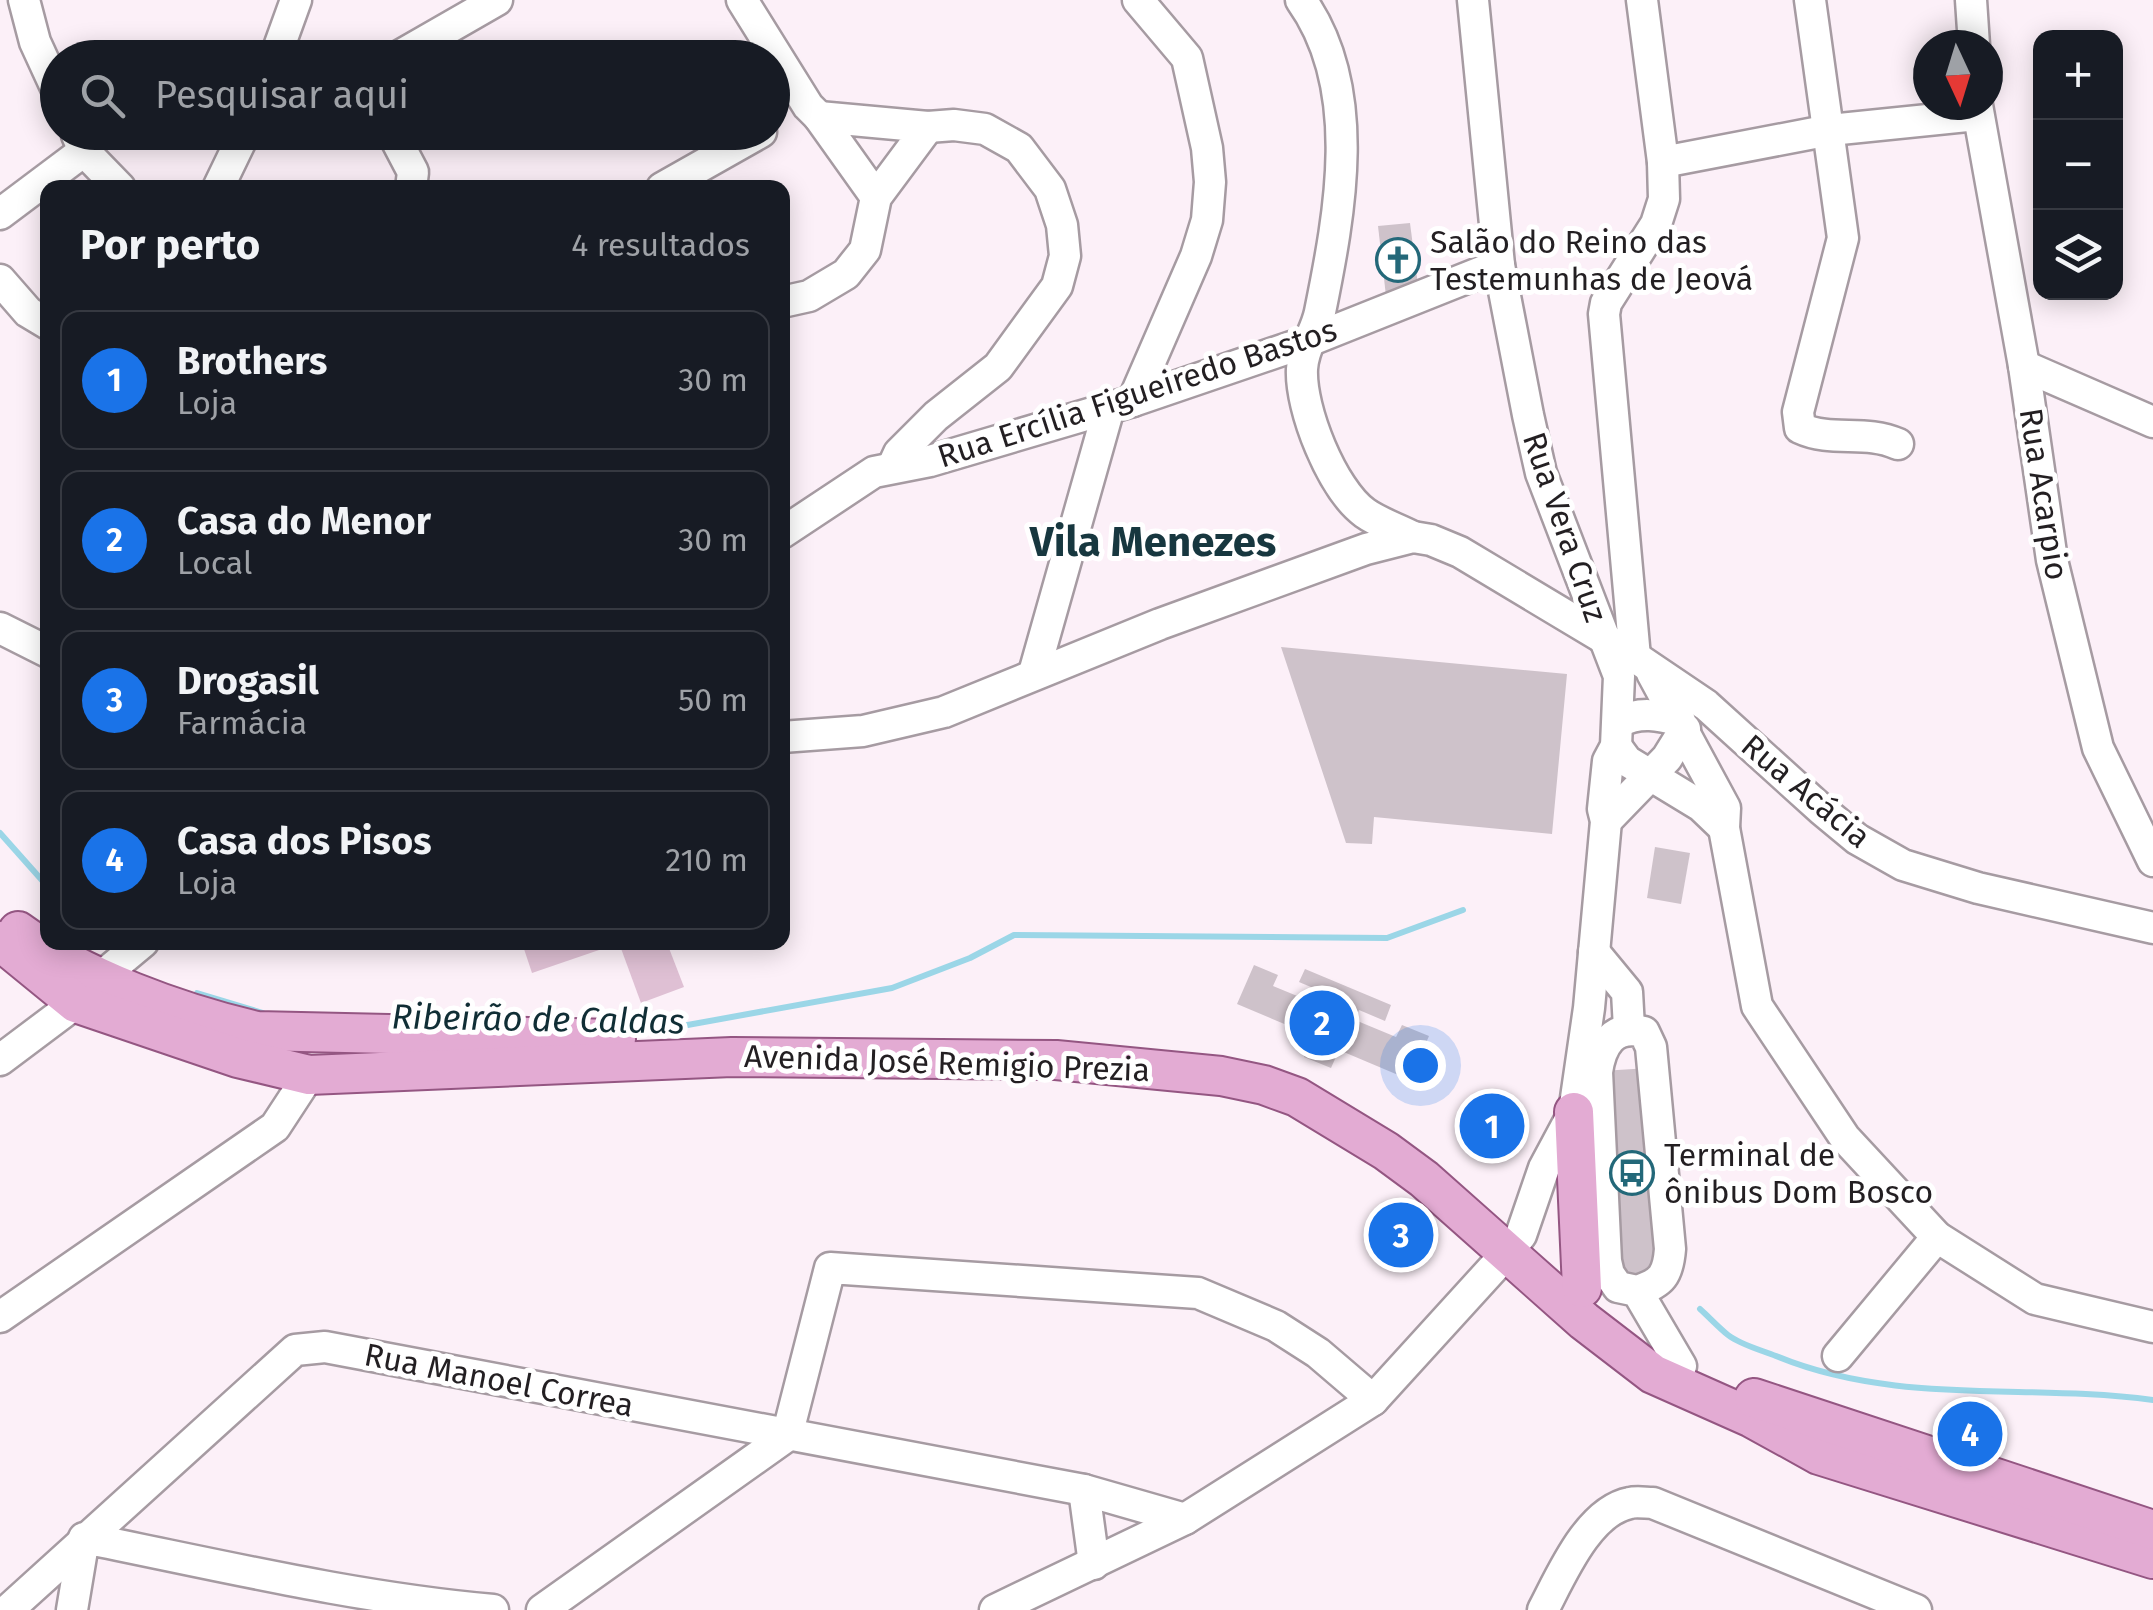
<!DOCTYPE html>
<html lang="pt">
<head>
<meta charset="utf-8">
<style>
  body { margin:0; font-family:"Fira Sans",sans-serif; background:#242831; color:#f1f3f6 }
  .controls { position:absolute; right:30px; top:30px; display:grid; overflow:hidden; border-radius:20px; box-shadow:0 5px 25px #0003 }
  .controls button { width:90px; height:90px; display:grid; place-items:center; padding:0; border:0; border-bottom:2px solid #363941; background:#171b24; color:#f1f3f6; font:50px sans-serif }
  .compass { position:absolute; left:1913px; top:30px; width:90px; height:90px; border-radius:50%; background:#171b24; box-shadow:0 5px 25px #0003; rotate:176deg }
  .you { position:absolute; left:1420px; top:1065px; width:35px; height:35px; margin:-25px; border:8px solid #fff; border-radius:50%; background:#1a73e8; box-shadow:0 0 0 15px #1a73e833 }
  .badge { display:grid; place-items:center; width:65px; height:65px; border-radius:50%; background:#1a73e8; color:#fff; font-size:32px; font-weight:700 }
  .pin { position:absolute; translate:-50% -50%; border:5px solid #fff; box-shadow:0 2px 10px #0006 }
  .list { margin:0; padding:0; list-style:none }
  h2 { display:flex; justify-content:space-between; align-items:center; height:130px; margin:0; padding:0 40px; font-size:42px }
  h2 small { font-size:32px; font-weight:400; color:#9ea1a6 }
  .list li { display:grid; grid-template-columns:65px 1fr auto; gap:30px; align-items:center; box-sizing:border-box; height:140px; margin:0 20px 20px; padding:0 20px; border:2px solid #363941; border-radius:20px }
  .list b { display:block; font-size:38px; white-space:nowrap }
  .list p { margin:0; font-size:32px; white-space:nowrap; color:#9ea1a6 }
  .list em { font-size:32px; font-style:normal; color:#9ea1a6 }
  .icon { flex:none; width:55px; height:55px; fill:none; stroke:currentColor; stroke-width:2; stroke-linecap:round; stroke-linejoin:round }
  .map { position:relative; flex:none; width:2153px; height:1610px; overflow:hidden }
  .search { position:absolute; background:#171b24; box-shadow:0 5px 25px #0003; left:40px; top:40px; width:750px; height:110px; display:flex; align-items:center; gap:25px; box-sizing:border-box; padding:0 35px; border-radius:55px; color:#9ea1a6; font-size:38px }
  .panel { position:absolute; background:#171b24; box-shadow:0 5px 25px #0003; left:40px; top:180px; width:750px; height:770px; border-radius:20px }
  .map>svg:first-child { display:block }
</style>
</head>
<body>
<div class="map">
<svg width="2153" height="1610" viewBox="0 0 2153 1610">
  <rect width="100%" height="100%" fill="#fcf0f8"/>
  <g fill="#dfc0d4">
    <polygon points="522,943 600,943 602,949 532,973"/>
    <polygon points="619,943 667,943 684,987 641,1003"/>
  </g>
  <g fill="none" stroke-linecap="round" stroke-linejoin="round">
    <g stroke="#9bd6e7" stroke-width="6">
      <polyline points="0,833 48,887"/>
      <polyline points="197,993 263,1013"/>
      <polyline points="620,1024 682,1026 892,988 970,958 1014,935 1387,938 1463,910"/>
      <path d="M 1700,1309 C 1709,1317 1718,1327 1728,1335 C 1741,1345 1761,1350 1776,1356 C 1896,1406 2027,1383 2153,1400"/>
    </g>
  </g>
  <g fill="#cec2ca">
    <polygon points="1410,223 1419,293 1386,296 1378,226"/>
    <polygon points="1281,647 1567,674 1552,834 1374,817 1372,844 1346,843"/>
    <polygon points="1655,847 1690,853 1681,904 1647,898"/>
    <polygon points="1254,965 1278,975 1273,986 1319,1005 1325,993 1299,982 1305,969 1391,1005 1385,1021 1359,1010 1355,1020 1396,1037 1402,1025 1429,1036 1410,1080 1339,1050 1331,1068 1304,1057 1313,1036 1237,1004"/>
    <polygon points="1649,1068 1660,1274 1617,1277 1602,1071"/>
  </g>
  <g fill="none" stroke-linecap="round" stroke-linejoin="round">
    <g stroke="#a69ba2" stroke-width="35">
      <g id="minor">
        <polyline points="24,0 35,42 58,92"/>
        <polyline points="742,0 808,106 819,117"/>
        <path d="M 1301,0 C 1364,88 1340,213 1320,312 C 1316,332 1303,347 1302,369 C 1300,409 1332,489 1365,513 C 1379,523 1398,529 1413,537"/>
        <path d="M 1810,0 L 1843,238 L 1798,412 L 1800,428 C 1832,443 1865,429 1898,444"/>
        <polyline points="1971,0 1974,45"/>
        <polyline points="275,58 296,0"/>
        <polyline points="396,58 497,0"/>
        <polyline points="1977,105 2024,366 2052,560 2098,748 2153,861"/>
        <polyline points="392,132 413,172 411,188"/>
        <polyline points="77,135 84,151 120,188"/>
        <polyline points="1663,162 1830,130 1977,115"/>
        <polyline points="218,188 245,132"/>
        <polyline points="662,188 761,132"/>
        <polyline points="0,214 84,151"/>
        <polyline points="0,280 28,312 48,324"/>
        <polyline points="782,302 809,296 846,274 865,250 876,197 928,127 819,117 876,197"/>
        <polyline points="2024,366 2153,422"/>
        <polyline points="1133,401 1196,256 1207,220 1210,182 1207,148 1187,58 1138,0"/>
        <polyline points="893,466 899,453 936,416 998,367 1057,286 1065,256 1062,225 1050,189 1019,148 985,129 954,125 928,127"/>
        <polyline points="782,533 874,472 930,461 1133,401 1306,342 1499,265"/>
        <polyline points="0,628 48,652"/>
        <polyline points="1635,657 1604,314 1606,303 1656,224 1664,199 1663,162 1642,0"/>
        <polyline points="1034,673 1109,408"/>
        <polyline points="1652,673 1725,808 1724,828 1757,1006 1845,1138 1937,1237 2035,1299 2153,1327"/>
        <path d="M 1619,722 C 1640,711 1659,715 1680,721"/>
        <polyline points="782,737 863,731 944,712 1160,624 1366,549 1413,537 1431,540 1460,552 1635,657 1706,705 1822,810 1857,839 1903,865 1978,888 2153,928"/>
        <polyline points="1616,746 1627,761 1701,806 1724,828"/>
        <polyline points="1606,821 1667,758 1685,729"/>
        <polyline points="1594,952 1627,992 1629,1028"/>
        <polyline points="101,977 143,942"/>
        <polyline points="0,1060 76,1003"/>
        <path d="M 1637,1291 C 1662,1283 1668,1275 1670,1249 L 1651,1047 L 1644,1032 C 1613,1024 1601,1045 1597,1072 L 1606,1261 L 1609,1274 L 1618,1287 L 1637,1291 L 1681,1366"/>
        <polyline points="0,1317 275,1127 309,1075"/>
        <polyline points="1838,1356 1937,1237"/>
        <polyline points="1084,1490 1094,1564"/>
        <polyline points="8,1610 295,1350 325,1347 1084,1490 1185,1519"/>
        <path d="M 72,1610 L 84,1538 C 219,1565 356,1598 493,1610"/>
        <polyline points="542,1610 787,1436 830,1268 1198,1293 1276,1326 1318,1353 1373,1400"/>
        <polyline points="995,1610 1185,1519 1373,1400 1506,1254 1521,1235 1544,1168 1574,1112 1589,1008 1606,821 1603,809 1608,761 1616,746 1619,676 1541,473 1528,415 1499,265 1473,0"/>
        <path d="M 1543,1610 C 1561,1576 1588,1511 1630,1503 C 1637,1501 1646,1503 1653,1503 L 1916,1610"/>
      </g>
    </g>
    <g stroke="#945682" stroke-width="42">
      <g id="major">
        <path d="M 18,931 C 82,978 180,1013 257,1031 L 616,1039"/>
        <polyline points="0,941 76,1003 238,1058 309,1075 732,1057 1056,1060 1221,1076 1264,1085 1297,1097 1386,1151 1424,1179 1584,1321 1653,1374 1752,1418 1819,1455 2153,1559"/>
        <polyline points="1574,1112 1582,1288"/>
        <polyline points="1754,1398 2153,1530"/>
      </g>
    </g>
    <use href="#minor" stroke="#fff" stroke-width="30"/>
    <use href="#major" stroke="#e3abd3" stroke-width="38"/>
  </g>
  <defs>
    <g id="church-ring" transform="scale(2.25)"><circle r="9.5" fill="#fff" stroke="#236879" stroke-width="1.5"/><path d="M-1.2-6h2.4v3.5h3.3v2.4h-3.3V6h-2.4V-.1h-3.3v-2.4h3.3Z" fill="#236879"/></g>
    <g id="bus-ring" transform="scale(2.25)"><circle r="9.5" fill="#fff" stroke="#236879" stroke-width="1.5"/><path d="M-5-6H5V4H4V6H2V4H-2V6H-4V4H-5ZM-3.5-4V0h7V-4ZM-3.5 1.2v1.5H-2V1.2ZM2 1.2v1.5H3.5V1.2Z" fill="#236879"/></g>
  </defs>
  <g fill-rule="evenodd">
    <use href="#church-ring" x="1398" y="260"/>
    <use href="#bus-ring" x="1632" y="1173"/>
  </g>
  <g text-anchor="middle" stroke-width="10" stroke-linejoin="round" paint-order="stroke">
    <g font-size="32" fill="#231f22" stroke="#fff" text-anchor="start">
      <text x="1430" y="253">Salão do Reino das<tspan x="1430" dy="37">Testemunhas de Jeová</tspan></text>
      <text x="1664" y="1166">Terminal de<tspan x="1664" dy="37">ônibus Dom Bosco</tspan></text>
    </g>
    <g font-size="32" fill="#231f22" stroke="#fff">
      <text transform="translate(1137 393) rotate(-18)" y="11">Rua Ercília Figueiredo Bastos</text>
      <text transform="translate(2044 494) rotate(81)" y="11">Rua Acarpio</text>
      <text transform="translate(1565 527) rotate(71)" y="11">Rua Vera Cruz</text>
      <text transform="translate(1806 791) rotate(40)" y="11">Rua Acácia</text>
      <text transform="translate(947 1063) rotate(2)" y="11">Avenida José Remigio Prezia</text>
      <text transform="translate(499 1380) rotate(11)" y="11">Rua Manoel Correa</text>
    </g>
    <g font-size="35" font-style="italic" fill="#102e35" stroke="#fff">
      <text transform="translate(538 1019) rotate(1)" y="12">Ribeirão de Caldas</text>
    </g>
    <g font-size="42" font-weight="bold" fill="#17373f" stroke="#fff">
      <text x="1153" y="556">Vila Menezes</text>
    </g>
  </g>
</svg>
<div class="controls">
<button>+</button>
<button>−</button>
<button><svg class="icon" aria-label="layers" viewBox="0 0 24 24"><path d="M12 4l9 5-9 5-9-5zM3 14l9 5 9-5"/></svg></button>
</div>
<svg class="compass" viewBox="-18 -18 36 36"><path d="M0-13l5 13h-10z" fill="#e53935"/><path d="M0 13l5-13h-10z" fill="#9ea1a6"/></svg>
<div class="you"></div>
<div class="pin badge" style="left:1492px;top:1126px">1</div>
<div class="pin badge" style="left:1322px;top:1023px">2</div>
<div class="pin badge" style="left:1401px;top:1235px">3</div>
<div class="pin badge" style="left:1970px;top:1434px">4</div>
<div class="search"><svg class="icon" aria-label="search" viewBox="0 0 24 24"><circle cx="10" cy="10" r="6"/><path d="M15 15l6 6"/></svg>Pesquisar aqui</div>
<section class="panel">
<h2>Por perto<small>4 resultados</small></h2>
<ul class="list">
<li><span class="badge">1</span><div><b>Brothers</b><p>Loja</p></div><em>30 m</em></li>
<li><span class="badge">2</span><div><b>Casa do Menor</b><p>Local</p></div><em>30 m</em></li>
<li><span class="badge">3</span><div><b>Drogasil</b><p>Farmácia</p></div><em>50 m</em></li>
<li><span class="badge">4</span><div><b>Casa dos Pisos</b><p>Loja</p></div><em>210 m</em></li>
</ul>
</section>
</div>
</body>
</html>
